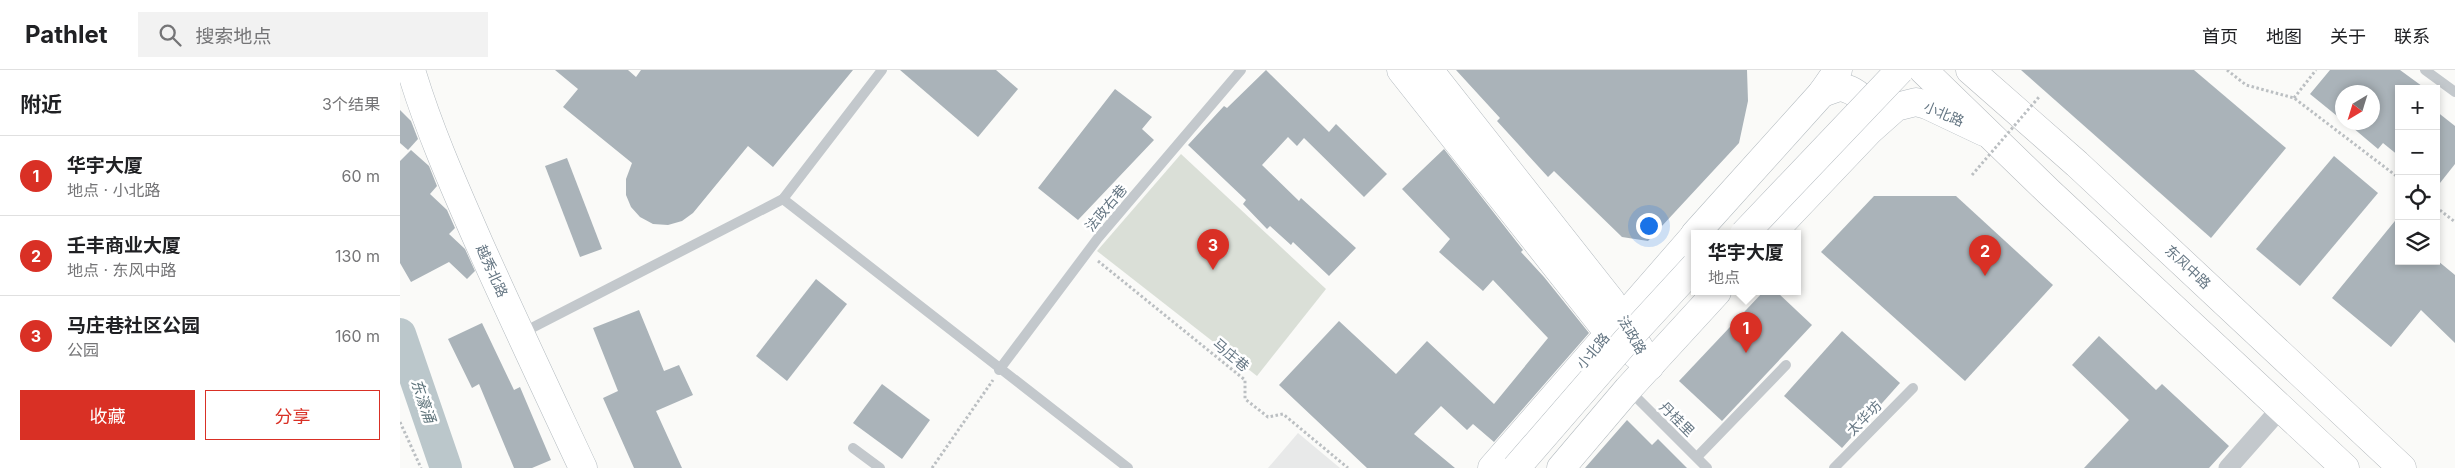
<!DOCTYPE html>
<html lang="zh">
<head>
<meta charset="utf-8">
<style>
  body { margin:0; font-family:Inter,"Noto Sans SC",sans-serif; background:#f2f2f2; color:#202124 }
  .controls { position:absolute; right:15px; top:15px; display:grid; overflow:hidden; border-radius:0px; box-shadow:0 2px 8px #0003 }
  .controls button { width:45px; height:45px; display:grid; place-items:center; padding:0; border:0; border-bottom:1px solid #e0e0e0; background:#fff; color:#202124; font:25px sans-serif }
  .compass { position:absolute; left:1935px; top:15px; width:45px; height:45px; border-radius:50%; background:#fff; box-shadow:0 2px 8px #0003; rotate:218deg }
  .you { position:absolute; left:1248px; top:155px; width:18px; height:18px; margin:-12px; border:4px solid #fff; border-radius:50%; background:#1a73e8; box-shadow:0 0 0 8px #1a73e833 }
  .badge { display:grid; place-items:center; width:32px; height:32px; border-radius:50%; background:#d93025; color:#fff; font-size:16px; font-weight:700 }
  .pin { position:absolute; translate:-50% -41px; filter:drop-shadow(0 1px 2px #0008) }
  .pin::after { content:''; position:absolute; top:26px; width:18px; height:15px; background:inherit; clip-path:polygon(0 0,100% 0,50% 100%) }
  .popup { position:absolute; left:1291px; top:160px; width:110px; height:65px; box-sizing:border-box; display:grid; place-content:center; border-radius:0px; background:#fff; filter:drop-shadow(0 1px 4px #0005); font-size:16px; white-space:nowrap; color:#757577 }
  .popup b { font-size:19px; color:#202124 }
  .popup::after { content:''; position:absolute; left:50%; top:100%; margin-left:-10px; border:10px solid transparent; border-top-color:#fff }
  .list { margin:0; padding:0; list-style:none }
  h2 { display:flex; justify-content:space-between; align-items:center; height:65px; margin:0; padding:0 20px; font-size:21px }
  h2 small { font-size:16px; font-weight:400; color:#757577 }
  .list li { display:grid; grid-template-columns:32px 1fr auto; gap:15px; align-items:center; box-sizing:border-box; height:80px; padding:0 20px; border-top:1px solid #e0e0e0 }
  .list b { display:block; font-size:19px; white-space:nowrap }
  .list p { margin:0; font-size:16px; white-space:nowrap; color:#757577 }
  .list em { font-size:16px; font-style:normal; color:#757577 }
  .actions { display:flex; gap:10px; padding:15px 20px }
  .actions a { flex:1; padding:11px 0; border:1px solid #d93025; border-radius:0px; text-align:center; font-size:18px; color:#d93025 }
  .actions .main { background:#d93025; color:#fff }
  .icon { flex:none; width:28px; height:28px; fill:none; stroke:currentColor; stroke-width:2; stroke-linecap:round; stroke-linejoin:round }
  .map { position:relative; flex:none; width:2055px; height:398px; overflow:hidden }
  header { display:flex; align-items:center; gap:30px; box-sizing:border-box; height:70px; padding:0 25px; background:#fff; border-bottom:1px solid #e0e0e0 }
  header strong { font-size:24px }
  nav { display:flex; gap:28px; margin-inline-start:auto; font-size:18px }
  .search { width:350px; height:45px; background:#f2f2f2; display:flex; align-items:center; gap:12px; box-sizing:border-box; padding:0 18px; border-radius:0px; color:#757577; font-size:19px }
  main { display:flex }
  aside { flex:1; background:#fff }
  .map>svg:first-child { display:block }
</style>
</head>
<body>
<header>
<strong>Pathlet</strong>
<div class="search"><svg class="icon" aria-label="search" viewBox="0 0 24 24"><circle cx="10" cy="10" r="6"/><path d="M15 15l6 6"/></svg>搜索地点</div>
<nav><a>首页</a><a>地图</a><a>关于</a><a>联系</a></nav>
</header>
<main>
<aside>
<h2>附近<small>3个结果</small></h2>
<ul class="list">
<li><span class="badge">1</span><div><b>华宇大厦</b><p>地点 · 小北路</p></div><em>60 m</em></li>
<li><span class="badge">2</span><div><b>壬丰商业大厦</b><p>地点 · 东风中路</p></div><em>130 m</em></li>
<li><span class="badge">3</span><div><b>马庄巷社区公园</b><p>公园</p></div><em>160 m</em></li>
</ul>
<div class="actions"><a class="main">收藏</a><a>分享</a></div>
</aside>
<div class="map">
<svg width="2055" height="398" viewBox="0 0 2055 398">
  <rect width="100%" height="100%" fill="#fafaf8"/>
  <polygon fill="#e8e9e9" points="898,363 940,398 868,398"/>
  <polygon fill="#dadfd7" points="781,84 926,219 857,306 697,181"/>
  <g fill="none" stroke-linecap="round" stroke-linejoin="round">
    <polyline stroke="#bbc7cb" stroke-width="32" points="0,264 46,398"/>
  </g>
  <g fill="#aab3b9">
    <polygon points="155,0 228,0 236,7 241,0 453,0 373,97 348,76 293,143 282,151 268,155 253,154 240,147 231,137 226,125 226,109 232,93 163,37 178,19"/>
    <polygon points="500,0 596,0 618,19 578,67"/>
    <polygon points="866,0 929,62 936,54 987,104 964,127 904,68 897,76 888,67 862,95 899,131 901,128 956,178 929,206 893,172 891,175 870,156 867,159 843,134 846,130 788,75 824,36 827,38"/>
    <polygon points="1056,0 1347,0 1348,31 1339,73 1248,171 1222,167 1154,101 1148,107 1097,51 1100,48"/>
    <polygon points="1621,0 1794,0 1886,78 1811,168"/>
    <polygon points="1930,0 2000,0 2026,19 1999,19 1999,86 1983,73 1978,79 1946,52 1972,52 1972,22 1942,22 1942,50 1910,24"/>
    <polygon points="715,19 752,47 742,59 754,70 678,150 638,118"/>
    <polygon points="0,40 11,51 18,69 8,80 0,73"/>
    <polygon points="2036,41 2055,56 2055,94 2036,118"/>
    <polygon points="1044,79 1123,180 1121,182 1144,207 1189,263 1094,372 1073,354 1067,360 1041,336 1014,364 1055,398 967,398 879,315 939,251 996,304 1027,271 1094,334 1148,268 1093,210 1083,221 1039,182 1050,169 1002,119"/>
    <polygon points="11,80 29,96 37,116 30,124 47,140 55,158 49,164 65,179 75,201 67,209 49,192 11,212 0,193 0,91"/>
    <polygon points="1934,86 1978,123 1900,216 1856,179"/>
    <polygon points="167,88 202,179 180,187 145,96"/>
    <polygon points="1474,126 1556,126 1653,215 1565,311 1421,182"/>
    <polygon points="1999,146 1999,191 2038,191 2055,205 2055,273 2021,240 1991,277 1932,228"/>
    <polygon points="416,209 447,234 387,311 356,286"/>
    <polygon points="1363,222 1377,222 1412,255 1322,351 1279,311"/>
    <polygon points="239,240 264,301 279,295 293,325 256,341 282,398 234,398 203,328 218,321 193,258"/>
    <polygon points="82,253 114,320 120,317 151,390 132,398 114,398 79,314 72,318 48,269"/>
    <polygon points="1442,261 1500,313 1442,378 1384,326"/>
    <polygon points="1699,266 1756,320 1762,314 1829,376 1809,398 1684,398 1729,350 1672,295"/>
    <polygon points="482,314 530,350 502,389 453,353"/>
    <polygon points="1227,350 1252,375 1258,369 1287,398 1185,398"/>
  </g>
  <g fill="none" stroke-linecap="round" stroke-linejoin="round">
    <g stroke="#b3babf" stroke-width="29">
      <g id="secondary">
        <path d="M 11,0 C 29,60 54,116 79,173 C 113,249 148,323 183,398"/>
        <polyline points="1001,0 1208,262 1250,296"/>
        <polyline points="1029,0 1211,231 1243,284"/>
        <path d="M 1422,23 L 1439,17 C 1460,20 1472,36 1469,57"/>
        <polyline points="1295,164 1422,23 1438,0"/>
        <polyline points="1371,164 1469,61 1496,37 1516,32 1527,35 1584,62"/>
        <polyline points="1092,398 1295,165"/>
        <polyline points="1161,398 1228,319 1317,222"/>
      </g>
    </g>
    <g stroke="#b4b9bd" stroke-width="29">
      <g id="highway">
        <polyline points="1523,0 1649,122 1945,398"/>
        <polyline points="1570,0 1677,94 2002,398"/>
      </g>
    </g>
    <g stroke="#bbbfc2" stroke-width="3" stroke-dasharray="2.5 2.5" stroke-linecap="butt">
      <polyline points="1827,0 1846,15 1894,28 1999,108"/>
      <polyline points="1894,28 1916,0"/>
      <polyline points="2036,137 2055,152"/>
      <polyline points="698,191 845,310 845,329 868,347 883,344 948,398"/>
      <polyline points="0,352 21,398"/>
      <polyline points="532,398 593,310"/>
    </g>
    <g stroke="#c3c8cc" stroke-width="10">
      <polyline points="2025,0 2055,22"/>
      <polyline points="383,129 728,398"/>
      <polyline points="120,264 383,129 482,0"/>
      <polyline points="599,300 698,168 841,0"/>
      <polyline points="1229,320 1307,398"/>
      <polyline points="453,378 480,398"/>
      <polyline points="1297,387 1386,295"/>
      <polyline points="1434,398 1513,318"/>
    </g>
    <polyline stroke="#c3c8cc" stroke-width="19" points="1828,398 1881,338"/>
    <use href="#secondary" stroke="#fff" stroke-width="28"/>
    <use href="#highway" stroke="#fff" stroke-width="28"/>
    <g stroke="#b3babf" stroke-width="29" stroke-linecap="butt">
      <g id="secondary-bridge">
        <polyline points="1344,164 1500,0"/>
        <polyline points="1116,398 1227,270 1295,196"/>
      </g>
    </g>
    <polyline stroke="#bbbfc2" stroke-width="3" stroke-dasharray="2.5 2.5" stroke-linecap="butt" points="1572,105 1639,27"/>
    <use href="#secondary-bridge" stroke="#fff" stroke-width="28"/>
  </g>
  <g text-anchor="middle" stroke-width="5" stroke-linejoin="round" paint-order="stroke">
    <g font-size="14" fill="#657683" stroke="#fff">
      <text transform="translate(1544 44) rotate(23)" y="5">小北路</text>
      <text transform="translate(706 138) rotate(-50)" y="5">法政右巷</text>
      <text transform="translate(1788 197) rotate(43)" y="5">东风中路</text>
      <text transform="translate(92 201) rotate(66)" y="5">越秀北路</text>
      <text transform="translate(1232 265) rotate(60)" y="5">法政路</text>
      <text transform="translate(1193 281) rotate(-50)" y="5">小北路</text>
      <text transform="translate(831 285) rotate(40)" y="5">马庄巷</text>
      <text transform="translate(1464 348) rotate(-45)" y="5">太华坊</text>
      <text transform="translate(1277 349) rotate(45)" y="5">丹桂里</text>
    </g>
    <g font-size="15" font-style="italic" fill="#60757c" stroke="#fff">
      <text transform="translate(23 331) rotate(71)" y="5">东濠涌</text>
    </g>
  </g>
</svg>
<div class="controls">
<button>+</button>
<button>−</button>
<button><svg class="icon" aria-label="locate" viewBox="0 0 24 24"><circle cx="12" cy="12" r="6"/><path d="M12 2v4M12 18v4M2 12h4M18 12h4"/></svg></button>
<button><svg class="icon" aria-label="layers" viewBox="0 0 24 24"><path d="M12 4l9 5-9 5-9-5zM3 14l9 5 9-5"/></svg></button>
</div>
<svg class="compass" viewBox="-18 -18 36 36"><path d="M0-13l5 13h-10z" fill="#e53935"/><path d="M0 13l5-13h-10z" fill="#757577"/></svg>
<div class="you"></div>
<div class="pin badge" style="left:1346px;top:283px">1</div>
<div class="popup"><b>华宇大厦</b>地点</div>
<div class="pin badge" style="left:1585px;top:206px">2</div>
<div class="pin badge" style="left:813px;top:200px">3</div>
</div>
</main>
</body>
</html>
